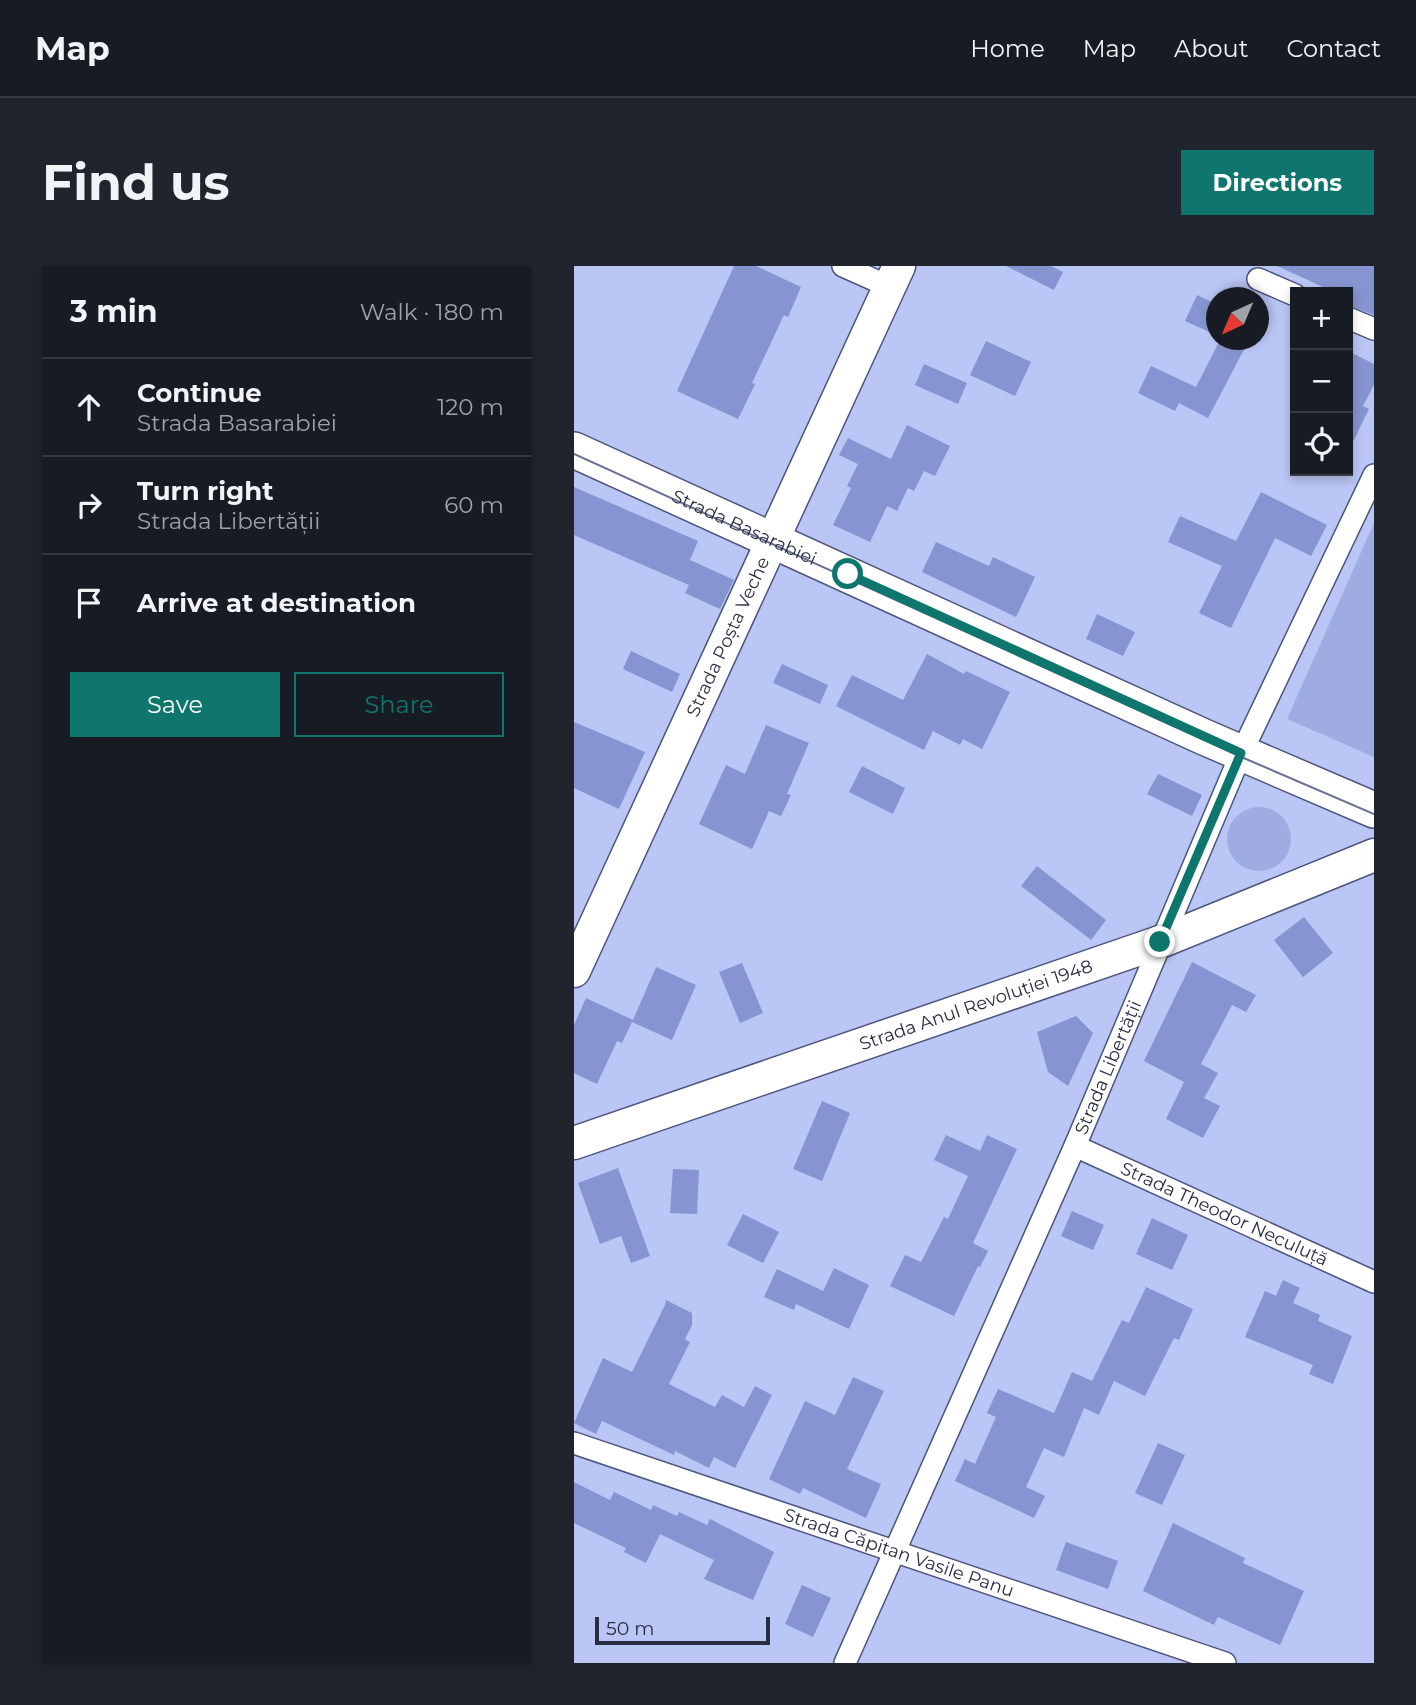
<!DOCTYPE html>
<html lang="en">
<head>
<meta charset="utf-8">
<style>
  body { margin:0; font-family:Montserrat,sans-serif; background:#20242c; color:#f1f3f6 }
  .controls { position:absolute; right:21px; top:21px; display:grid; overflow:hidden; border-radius:0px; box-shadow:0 4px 10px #0003 }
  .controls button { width:63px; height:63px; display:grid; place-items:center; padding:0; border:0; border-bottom:2px solid #363941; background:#171b24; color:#f1f3f6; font:35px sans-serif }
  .compass { position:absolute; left:632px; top:21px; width:63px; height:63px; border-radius:50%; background:#171b24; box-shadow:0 4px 10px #0003; rotate:224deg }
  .scale { position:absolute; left:21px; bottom:18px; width:175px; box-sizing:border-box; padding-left:7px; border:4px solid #282d3f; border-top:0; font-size:19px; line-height:24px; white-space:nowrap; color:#282d3f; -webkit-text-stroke:5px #bac6f5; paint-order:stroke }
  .stop { position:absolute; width:21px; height:21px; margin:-16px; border:5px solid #0f766e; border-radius:50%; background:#fff }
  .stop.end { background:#0f766e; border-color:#fff; box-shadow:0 2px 7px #0008 }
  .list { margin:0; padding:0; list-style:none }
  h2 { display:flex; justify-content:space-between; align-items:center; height:91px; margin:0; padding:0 28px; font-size:30px }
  h2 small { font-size:23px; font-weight:400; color:#9ea1a6 }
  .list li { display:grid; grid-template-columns:46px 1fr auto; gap:21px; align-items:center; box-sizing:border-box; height:98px; padding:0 28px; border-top:2px solid #363941 }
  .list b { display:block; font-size:26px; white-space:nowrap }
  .list p { margin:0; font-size:23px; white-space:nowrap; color:#9ea1a6 }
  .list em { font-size:23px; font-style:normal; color:#9ea1a6 }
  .actions { display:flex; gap:14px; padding:21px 28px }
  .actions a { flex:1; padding:16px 0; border:2px solid #0f766e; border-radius:0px; text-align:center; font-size:24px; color:#0f766e }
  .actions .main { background:#0f766e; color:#fff }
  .icon { flex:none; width:38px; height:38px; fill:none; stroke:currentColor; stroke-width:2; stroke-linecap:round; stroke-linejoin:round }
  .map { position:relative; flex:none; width:800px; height:1397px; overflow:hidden; border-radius:0px }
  header { display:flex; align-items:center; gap:42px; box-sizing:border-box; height:98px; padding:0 35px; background:#171b24; border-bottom:2px solid #363941 }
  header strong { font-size:33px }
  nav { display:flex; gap:38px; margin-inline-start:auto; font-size:24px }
  .intro { display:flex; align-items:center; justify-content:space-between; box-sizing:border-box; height:168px; padding:0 42px }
  h1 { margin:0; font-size:49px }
  .button { padding:18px 32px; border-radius:0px; background:#0f766e; color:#fff; font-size:24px; font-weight:700 }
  main { display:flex; gap:42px; padding:0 42px }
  aside { flex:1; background:#171b24; border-radius:0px; box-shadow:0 4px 10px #0003 }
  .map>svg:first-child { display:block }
</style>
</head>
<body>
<header>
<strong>Map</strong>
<nav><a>Home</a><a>Map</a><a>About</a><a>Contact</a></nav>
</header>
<div class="intro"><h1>Find us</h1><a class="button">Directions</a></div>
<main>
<aside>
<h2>3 min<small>Walk · 180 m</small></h2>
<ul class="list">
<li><svg class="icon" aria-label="ahead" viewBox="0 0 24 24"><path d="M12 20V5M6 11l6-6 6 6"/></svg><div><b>Continue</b><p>Strada Basarabiei</p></div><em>120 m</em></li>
<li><svg class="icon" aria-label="right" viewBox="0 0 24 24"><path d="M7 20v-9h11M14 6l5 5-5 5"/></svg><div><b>Turn right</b><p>Strada Libertății</p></div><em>60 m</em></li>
<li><svg class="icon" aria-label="arrive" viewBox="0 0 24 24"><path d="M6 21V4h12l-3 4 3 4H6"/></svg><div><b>Arrive at destination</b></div></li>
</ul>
<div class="actions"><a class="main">Save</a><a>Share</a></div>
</aside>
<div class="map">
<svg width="800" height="1397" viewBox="0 0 800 1397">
  <rect width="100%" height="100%" fill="#bac6f5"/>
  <g fill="#9face2">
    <polygon points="800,257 800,491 713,453"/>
    <circle cx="685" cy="573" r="32"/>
  </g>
  <g fill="#8694d1">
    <polygon points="160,0 182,0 227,21 214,51 210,49 178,117 181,118 164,153 103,125"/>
    <polygon points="432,0 477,0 489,6 480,24"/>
    <polygon points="703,0 800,0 800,49 774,39 774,26 760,26"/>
    <polygon points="623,29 642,38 642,69 611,55"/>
    <polygon points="646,74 675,74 634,152 605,137 601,145 564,127 577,100 622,121"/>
    <polygon points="412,75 457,96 441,130 396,109"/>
    <polygon points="774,85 800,98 800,119 789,140 795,143 774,186"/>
    <polygon points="350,98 393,117 384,138 341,119"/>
    <polygon points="333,159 376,180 361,210 350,205 340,225 334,222 323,245 313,240 296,276 259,259 277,222 273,220 284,198 265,189 274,172 317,193"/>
    <polygon points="0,221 124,275 116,294 160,314 146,343 111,327 115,319 0,269"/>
    <polygon points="687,226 753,259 737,290 701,272 657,362 625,347 648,300 594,276 606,250 662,275"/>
    <polygon points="362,276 415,300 419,291 461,311 442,351 348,306"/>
    <polygon points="523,348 561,366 549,390 512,373"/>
    <polygon points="57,385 106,408 98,426 49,403"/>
    <polygon points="353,388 390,408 392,405 436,426 408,483 389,473 386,479 359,465 350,484 262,440 278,409 329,434"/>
    <polygon points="208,398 254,419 246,438 199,417"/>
    <polygon points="0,456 71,486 45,543 0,522"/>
    <polygon points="192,459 235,477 213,528 217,529 207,550 195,545 178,583 125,558 152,499 171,508"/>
    <polygon points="288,500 331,522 319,548 275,526"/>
    <polygon points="584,508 628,529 618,550 573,528"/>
    <polygon points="463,600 532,654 517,674 447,620"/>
    <polygon points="730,651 759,687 729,711 700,674"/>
    <polygon points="618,696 682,729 672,746 658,739 627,798 644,807 630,832 646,840 629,872 592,853 610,816 570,795"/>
    <polygon points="168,697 189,747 166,757 145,706"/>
    <polygon points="82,701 122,719 98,774 58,756 48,777 43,775 23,818 0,807 0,759 12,732 59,754"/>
    <polygon points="502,750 519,767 494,820 474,806 463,766"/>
    <polygon points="248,835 276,847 248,915 219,903"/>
    <polygon points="372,869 406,885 413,869 443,883 399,977 414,985 406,1001 404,1000 380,1050 316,1020 331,989 347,996 370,951 374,953 394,910 360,894"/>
    <polygon points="44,902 76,990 57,997 47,970 26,978 4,917"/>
    <polygon points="99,903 125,904 123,948 96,947"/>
    <polygon points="498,945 530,959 519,984 487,970"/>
    <polygon points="169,948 205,966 189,997 153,979"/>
    <polygon points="578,952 614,969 598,1004 562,988"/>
    <polygon points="260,1002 295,1019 275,1063 222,1038 220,1044 190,1031 203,1003 249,1025"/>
    <polygon points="709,1014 726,1022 719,1037 746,1049 744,1055 778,1070 759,1118 735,1108 739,1099 671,1071 691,1025 702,1030"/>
    <polygon points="572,1021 619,1043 605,1074 600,1072 571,1130 540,1115 525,1149 510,1142 490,1191 470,1182 452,1221 471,1230 460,1252 381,1215 391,1193 401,1198 422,1151 413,1147 424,1123 480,1147 498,1106 518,1115 548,1054 555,1057"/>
    <polygon points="92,1034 118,1047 118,1059 111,1073 116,1076 95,1118 141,1141 148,1129 170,1141 181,1120 198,1129 161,1202 140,1191 135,1202 101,1185 100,1189 28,1155 22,1168 0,1157 29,1092 58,1106 91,1039"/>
    <polygon points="279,1111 310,1125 273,1203 307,1218 292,1252 229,1222 226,1228 195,1213 231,1135 261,1149"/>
    <polygon points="584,1177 611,1189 588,1239 561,1227"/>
    <polygon points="0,1216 36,1234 40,1226 77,1244 79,1239 103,1250 105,1246 133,1259 136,1253 200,1286 179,1334 130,1313 140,1294 86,1268 72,1297 50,1286 52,1282 0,1257"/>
    <polygon points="599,1257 671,1292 669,1297 730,1325 706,1379 644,1351 640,1359 569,1325"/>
    <polygon points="492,1276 544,1295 534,1323 482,1304"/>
    <polygon points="228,1319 257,1332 239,1371 211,1358"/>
  </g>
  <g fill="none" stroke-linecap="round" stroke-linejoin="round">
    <g stroke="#4d557e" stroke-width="24">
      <g id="street">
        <polyline points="269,0 316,21"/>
        <polyline points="684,13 721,29"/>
        <polyline points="774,52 800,63"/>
        <path id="s1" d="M 501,880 L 800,1016"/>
        <path id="s2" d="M 0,1177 L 651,1397"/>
        <path id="s3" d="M 271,1397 L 501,880 L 666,490 L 800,209"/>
      </g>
    </g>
    <g stroke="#4d557e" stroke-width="35">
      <g id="secondary">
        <path id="s4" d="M 0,705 L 325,0"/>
        <path id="s5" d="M 0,877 L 586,676 L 800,589"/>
      </g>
    </g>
    <g stroke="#4d557e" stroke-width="38">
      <g id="primary">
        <path id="s6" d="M 0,184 L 630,471 L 800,544"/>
      </g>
    </g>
    <use href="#street" stroke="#fff" stroke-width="21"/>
    <use href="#secondary" stroke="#fff" stroke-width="32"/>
    <use href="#primary" stroke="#fff" stroke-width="35"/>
    <polyline stroke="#697190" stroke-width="2" points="0,188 672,493 800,548"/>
  </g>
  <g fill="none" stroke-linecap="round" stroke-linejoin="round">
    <polyline stroke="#0f766e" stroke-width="9" points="274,308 667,487 586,676"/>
  </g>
  <g text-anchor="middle" stroke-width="5" stroke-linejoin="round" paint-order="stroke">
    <g font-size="18" fill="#282d3f" stroke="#bac6f5">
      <text dy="6" stroke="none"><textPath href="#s6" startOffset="187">Strada Basarabiei</textPath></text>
      <text dy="6" stroke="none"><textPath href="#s4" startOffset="368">Strada Poșta Veche</textPath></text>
      <text dy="6" stroke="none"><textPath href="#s5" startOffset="425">Strada Anul Revoluției 1948</textPath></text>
      <text dy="6" stroke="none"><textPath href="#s3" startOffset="651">Strada Libertății</textPath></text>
      <text dy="6" stroke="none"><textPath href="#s1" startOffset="164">Strada Theodor Neculuță</textPath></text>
      <text dy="6" stroke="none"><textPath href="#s2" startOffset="343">Strada Căpitan Vasile Panu</textPath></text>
    </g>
  </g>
</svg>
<div class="controls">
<button>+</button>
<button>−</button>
<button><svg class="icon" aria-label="locate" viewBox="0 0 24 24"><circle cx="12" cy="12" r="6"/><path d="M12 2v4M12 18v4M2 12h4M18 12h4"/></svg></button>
</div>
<svg class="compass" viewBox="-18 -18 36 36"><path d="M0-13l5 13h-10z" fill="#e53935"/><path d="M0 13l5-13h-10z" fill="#9ea1a6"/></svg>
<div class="scale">50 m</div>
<div class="stop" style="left:274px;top:308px"></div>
<div class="stop end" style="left:586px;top:676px"></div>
</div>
</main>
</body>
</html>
